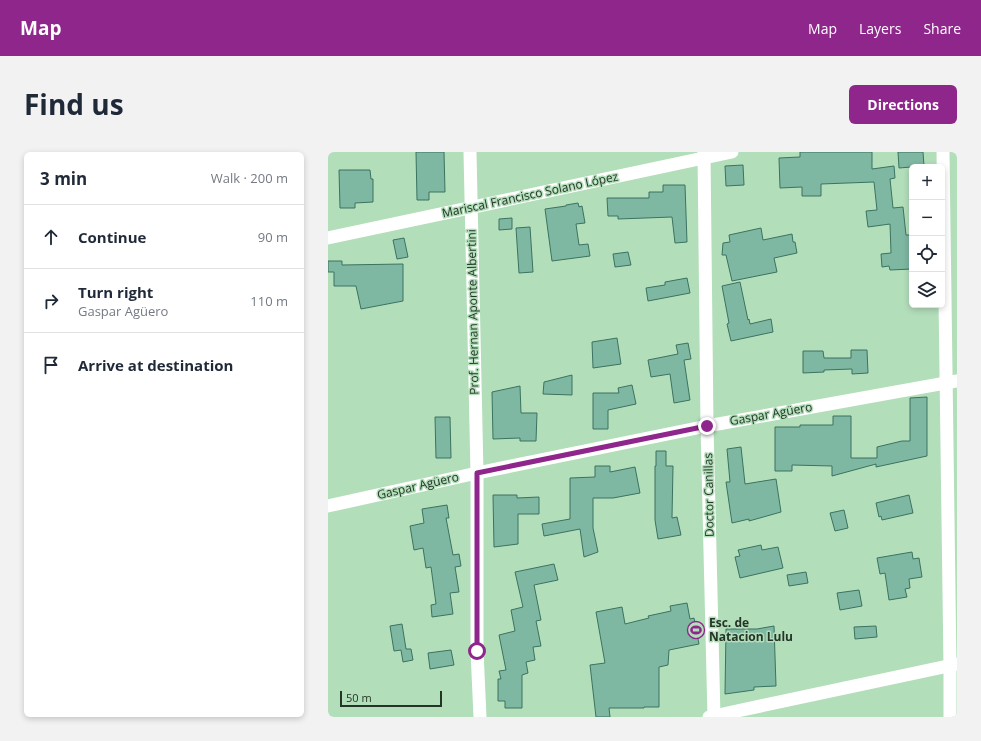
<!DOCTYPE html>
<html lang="en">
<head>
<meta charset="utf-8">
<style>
  body { margin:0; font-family:"Open Sans",sans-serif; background:#f2f2f3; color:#1f2937 }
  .controls { position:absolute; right:12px; top:12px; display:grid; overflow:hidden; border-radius:6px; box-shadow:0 2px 6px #0003 }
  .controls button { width:36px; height:36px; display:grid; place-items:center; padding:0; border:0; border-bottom:1px solid #e0e1e3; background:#fff; color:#1f2937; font:20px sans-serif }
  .scale { position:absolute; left:12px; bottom:10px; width:102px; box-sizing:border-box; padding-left:4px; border:2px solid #243527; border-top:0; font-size:11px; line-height:14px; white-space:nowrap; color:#243527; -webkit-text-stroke:3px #b3deba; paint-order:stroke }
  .stop { position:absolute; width:12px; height:12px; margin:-9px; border:3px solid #8e268b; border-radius:50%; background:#fff }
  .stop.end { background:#8e268b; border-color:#fff; box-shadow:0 1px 4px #0008 }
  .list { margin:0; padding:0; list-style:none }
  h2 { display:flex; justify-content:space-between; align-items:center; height:52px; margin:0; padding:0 16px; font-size:17px }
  h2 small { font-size:13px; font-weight:400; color:#747a83 }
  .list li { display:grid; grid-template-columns:26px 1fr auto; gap:12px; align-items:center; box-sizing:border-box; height:64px; padding:0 16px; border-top:1px solid #e0e1e3 }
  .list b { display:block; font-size:15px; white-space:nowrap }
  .list p { margin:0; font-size:13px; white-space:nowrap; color:#747a83 }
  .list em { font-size:13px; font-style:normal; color:#747a83 }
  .icon { flex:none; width:22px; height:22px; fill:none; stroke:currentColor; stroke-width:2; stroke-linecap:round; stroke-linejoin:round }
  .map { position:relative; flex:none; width:629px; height:565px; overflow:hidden; border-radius:6px }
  header { display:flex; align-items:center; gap:24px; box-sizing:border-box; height:56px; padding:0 20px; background:#8e268b; color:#fff }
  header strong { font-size:19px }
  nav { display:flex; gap:22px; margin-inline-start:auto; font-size:14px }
  .intro { display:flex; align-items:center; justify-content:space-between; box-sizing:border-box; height:96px; padding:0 24px }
  h1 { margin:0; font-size:28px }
  .button { padding:10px 18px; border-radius:6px; background:#8e268b; color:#fff; font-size:14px; font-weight:700 }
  main { display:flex; gap:24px; padding:0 24px }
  aside { flex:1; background:#fff; border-radius:6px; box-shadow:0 2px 6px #0003 }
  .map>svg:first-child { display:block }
</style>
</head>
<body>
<header>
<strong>Map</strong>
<nav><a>Map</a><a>Layers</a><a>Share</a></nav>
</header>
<div class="intro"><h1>Find us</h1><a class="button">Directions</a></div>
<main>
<aside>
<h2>3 min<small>Walk · 200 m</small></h2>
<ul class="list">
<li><svg class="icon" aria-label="ahead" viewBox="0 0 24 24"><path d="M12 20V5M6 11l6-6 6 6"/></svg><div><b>Continue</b></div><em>90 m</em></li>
<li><svg class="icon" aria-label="right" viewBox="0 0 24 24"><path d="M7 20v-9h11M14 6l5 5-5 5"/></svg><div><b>Turn right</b><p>Gaspar Agüero</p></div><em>110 m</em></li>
<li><svg class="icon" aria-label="arrive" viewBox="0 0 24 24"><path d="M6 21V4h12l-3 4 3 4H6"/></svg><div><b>Arrive at destination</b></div></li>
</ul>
</aside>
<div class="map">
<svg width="629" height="565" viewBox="0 0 629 565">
  <rect width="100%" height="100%" fill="#b3deba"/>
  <g fill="#7eb7a2" stroke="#3b7360">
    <polygon points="88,0 116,0 117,40 101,40 101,48 89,48"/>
    <polygon points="472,0 544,0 544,17 566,14 567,26 562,27 565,56 575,55 578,83 584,83 584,117 562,118 561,114 554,115 553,102 563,101 562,72 540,75 538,59 549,58 546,30 493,32 493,44 474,44 474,35 452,36 451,6 472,5"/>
    <polygon points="570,0 595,0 596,14 571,16"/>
    <polygon points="415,13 416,33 398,34 397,14"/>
    <polygon points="11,18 42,18 43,27 45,27 45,50 27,51 27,56 12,56"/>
    <polygon points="335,33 357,33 359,90 347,91 344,65 290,67 290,64 280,64 279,46 321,46 321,40 335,40"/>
    <polygon points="250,51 251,55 254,54 257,71 248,72 251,93 260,92 262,104 224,109 217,57 238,54 238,53"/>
    <polygon points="184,66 184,77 171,78 171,67"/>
    <polygon points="202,75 205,120 191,121 188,76"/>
    <polygon points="433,76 435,88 464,82 465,90 467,90 469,101 446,106 449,120 404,129 398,103 394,103 395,91 402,90 401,83"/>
    <polygon points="76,86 80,105 69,107 65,88"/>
    <polygon points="300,100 303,113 287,115 285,102"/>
    <polygon points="0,109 14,109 14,113 75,112 75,149 33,157 28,134 6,134 6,120 0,120"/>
    <polygon points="359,126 362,141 320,149 318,136 337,133 337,130"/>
    <polygon points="412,130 420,168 421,167 422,172 443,167 445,180 403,189 399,172 401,171 394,134"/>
    <polygon points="289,186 293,212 265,216 264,190"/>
    <polygon points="360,191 363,207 356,208 362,248 346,251 342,222 323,225 320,208 350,202 348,193"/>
    <polygon points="523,198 539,198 540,221 524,222 524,217 496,218 496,220 475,221 475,199 495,199 496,206 523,206"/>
    <polygon points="244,223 244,243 215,242 216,230"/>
    <polygon points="304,233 308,252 280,258 280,277 265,277 265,241 291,241 290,236"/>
    <polygon points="192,234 193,261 209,261 208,289 192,289 192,286 165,287 164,240"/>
    <polygon points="599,245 599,304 548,315 548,312 504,324 504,314 464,313 464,319 447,319 447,275 472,275 472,273 505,273 505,264 523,264 523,306 549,306 549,295 574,289 582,289 582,246"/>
    <polygon points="107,265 122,265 123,306 108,306"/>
    <polygon points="413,295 417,332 448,327 453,360 421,369 421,367 404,371 398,330 402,330 399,297"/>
    <polygon points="328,299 338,299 338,314 345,314 344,366 349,365 353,383 330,387 327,368 327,314 328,314"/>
    <polygon points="267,314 282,314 282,320 307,315 312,341 285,346 265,346 265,376 270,400 256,405 252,377 216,384 214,372 242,367 242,326 267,325"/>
    <polygon points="165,343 189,343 189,346 211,345 211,362 190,362 190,392 166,395"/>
    <polygon points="581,343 585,361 554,368 553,364 551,365 548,351"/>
    <polygon points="119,353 121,366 118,366 125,403 131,402 133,414 127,415 131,440 122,441 125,462 104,465 103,453 108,452 103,415 98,416 95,396 86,398 82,374 96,371 94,357"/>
    <polygon points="516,358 520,376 507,379 502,361"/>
    <polygon points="433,393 434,398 450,395 455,416 412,426 407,405 412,404 410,398"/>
    <polygon points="584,400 585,407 591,406 594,425 581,427 582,436 577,437 579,445 561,448 557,421 552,422 549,406"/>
    <polygon points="226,412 230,428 206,433 213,468 208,469 213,494 205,495 207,508 198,510 200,521 194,523 194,556 177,556 177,549 170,549 170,527 173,527 171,519 178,518 171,483 187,479 183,458 195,455 187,420"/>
    <polygon points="478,420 480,431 461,434 459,423"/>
    <polygon points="531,438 534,454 512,458 509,441"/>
    <polygon points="359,451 362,467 366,466 371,492 341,498 340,513 331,515 331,555 316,555 316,556 281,556 282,565 268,565 262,513 277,511 268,460 294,455 297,472 321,466 320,464 343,459 342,454"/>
    <polygon points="74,472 78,497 83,497 85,508 75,510 73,498 66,499 62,474"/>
    <polygon points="446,474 448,534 426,535 426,538 397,542 398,477 429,477"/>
    <polygon points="548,474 549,485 527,487 526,475"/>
    <polygon points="123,498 126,513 102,517 100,501"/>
  </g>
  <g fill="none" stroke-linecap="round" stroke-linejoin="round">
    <g stroke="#fff" stroke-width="13">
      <polyline points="142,0 149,321 149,499 152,565"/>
      <polyline points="376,0 379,274 386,565"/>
      <polyline points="615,0 622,514 622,565"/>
      <polyline points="0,86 404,0"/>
      <polyline points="0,354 149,321 379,274 629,229"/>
      <polyline points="381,565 629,512"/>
    </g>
  </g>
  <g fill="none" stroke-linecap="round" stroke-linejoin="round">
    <polyline stroke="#8e268b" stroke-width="5" points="149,499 149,321 379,274"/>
  </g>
  <defs>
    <g id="stadium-ring" transform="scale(0.9)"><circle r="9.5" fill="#b3deba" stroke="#8e268b" stroke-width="1.5"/><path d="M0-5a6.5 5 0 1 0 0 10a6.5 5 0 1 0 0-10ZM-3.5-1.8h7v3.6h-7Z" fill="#8e268b"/></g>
  </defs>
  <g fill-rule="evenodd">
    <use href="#stadium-ring" x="368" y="478"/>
  </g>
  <g text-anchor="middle" stroke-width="3" stroke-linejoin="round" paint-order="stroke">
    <g font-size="12" fill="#243527" stroke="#b3deba">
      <text transform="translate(202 43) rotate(-12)" y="4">Mariscal Francisco Solano López</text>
      <text transform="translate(145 160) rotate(-91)" y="4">Prof. Hernan Aponte Albertini</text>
      <text transform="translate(443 262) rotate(-10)" y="4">Gaspar Agüero</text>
      <text transform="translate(90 334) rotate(-13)" y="4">Gaspar Agüero</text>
      <text transform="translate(381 343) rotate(-91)" y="4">Doctor Canillas</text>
    </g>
    <g font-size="12" font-weight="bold" fill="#243527" stroke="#b3deba" text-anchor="start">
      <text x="381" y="475">Esc. de<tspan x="381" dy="14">Natacion Lulu</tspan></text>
    </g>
  </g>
</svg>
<div class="controls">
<button>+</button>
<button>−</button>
<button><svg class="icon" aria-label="locate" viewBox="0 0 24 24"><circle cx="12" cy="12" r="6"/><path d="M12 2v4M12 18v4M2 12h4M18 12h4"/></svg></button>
<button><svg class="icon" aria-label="layers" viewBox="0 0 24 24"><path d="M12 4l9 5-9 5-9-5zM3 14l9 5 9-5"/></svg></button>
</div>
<div class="scale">50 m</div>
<div class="stop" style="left:149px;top:499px"></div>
<div class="stop end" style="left:379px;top:274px"></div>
</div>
</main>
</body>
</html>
